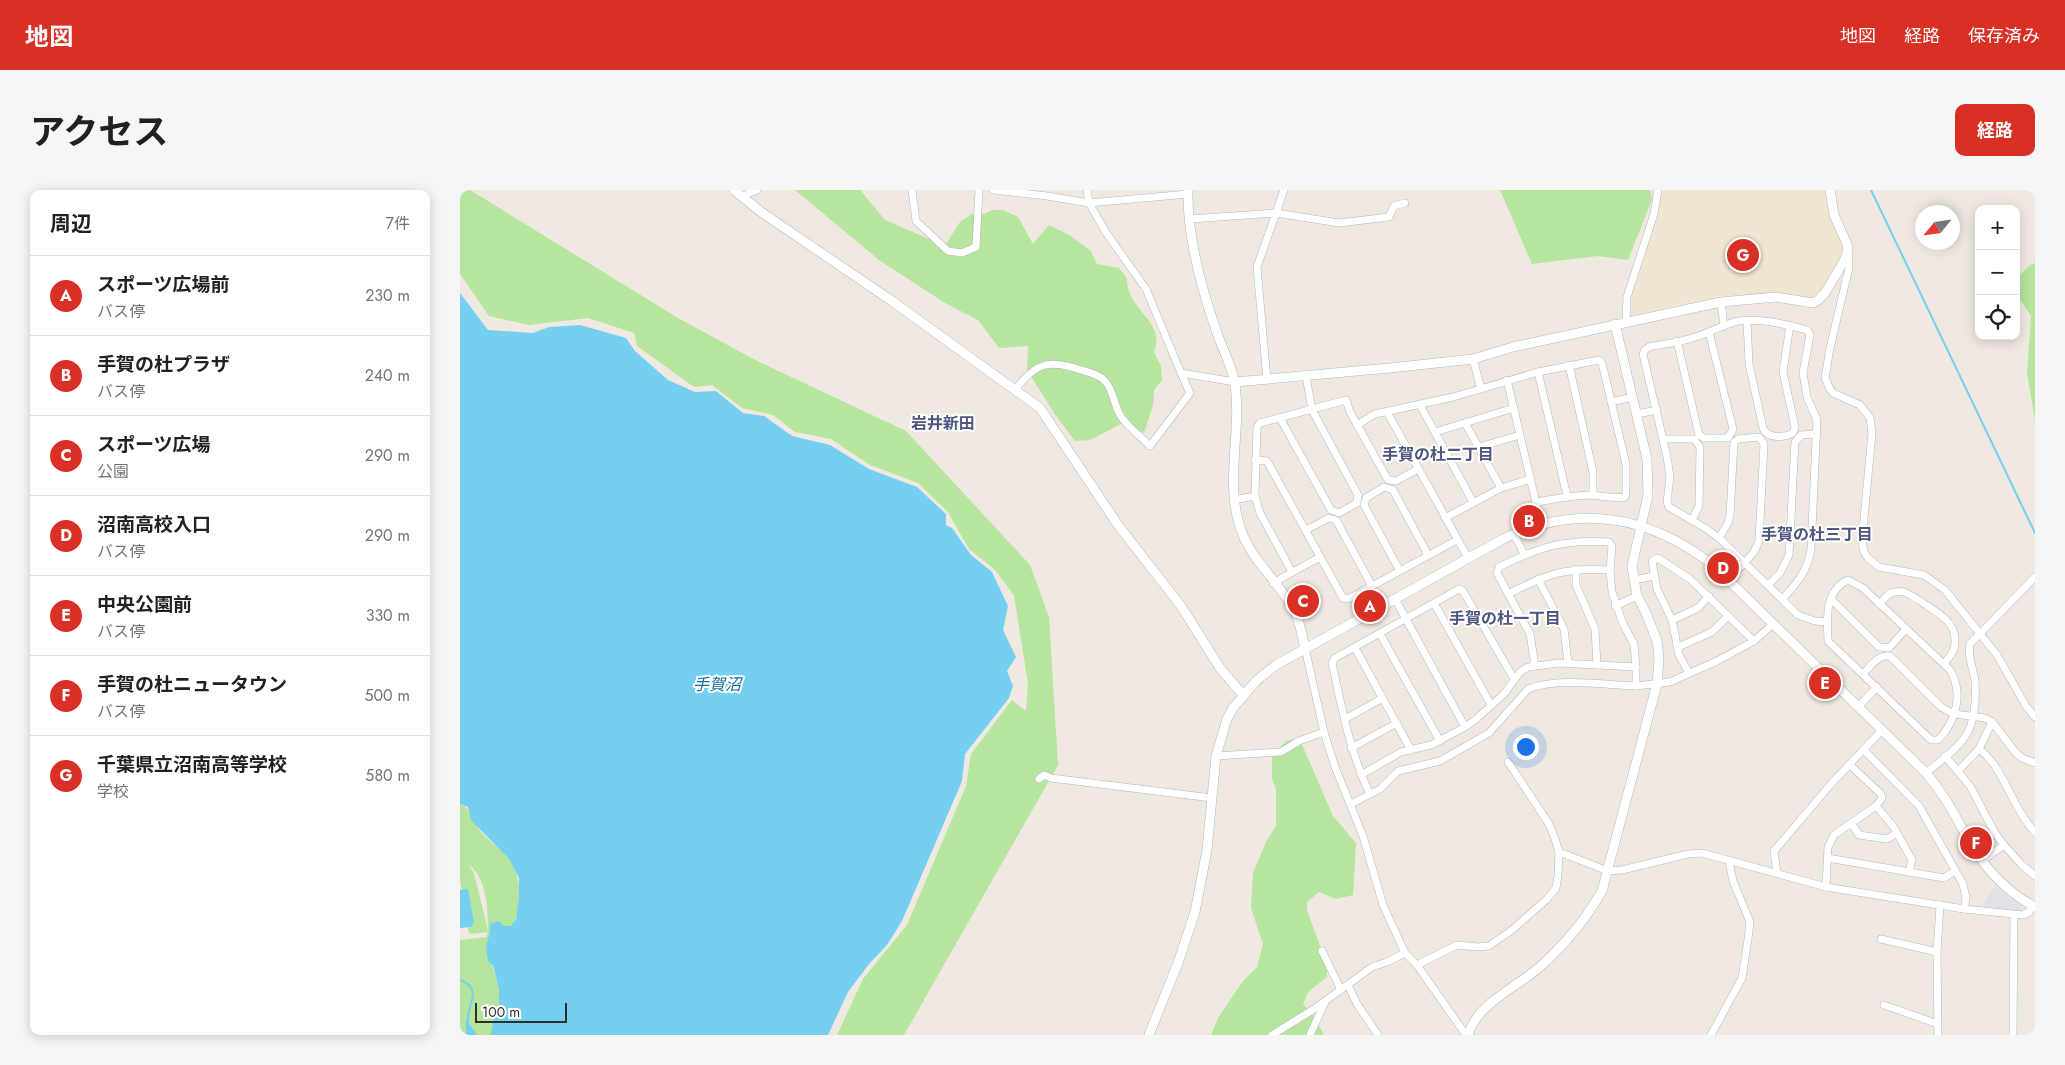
<!DOCTYPE html>
<html lang="ja">
<head>
<meta charset="utf-8">
<style>
  body { margin:0; font-family:Jost,"Noto Sans JP",sans-serif; background:#f6f6f6; color:#202124 }
  .controls { position:absolute; right:15px; top:15px; display:grid; overflow:hidden; border-radius:10px; box-shadow:0 2px 12px #0003 }
  .controls button { width:45px; height:45px; display:grid; place-items:center; padding:0; border:0; border-bottom:1px solid #e0e0e0; background:#fff; color:#202124; font:25px sans-serif }
  .compass { position:absolute; left:1455px; top:15px; width:45px; height:45px; border-radius:50%; background:#fff; box-shadow:0 2px 12px #0003; rotate:241deg }
  .scale { position:absolute; left:15px; bottom:12px; width:92px; box-sizing:border-box; padding-left:5px; border:2px solid #2e2e2e; border-top:0; font-size:14px; line-height:18px; white-space:nowrap; color:#2e2e2e; -webkit-text-stroke:4px #fff; paint-order:stroke }
  .you { position:absolute; left:1065px; top:556px; width:18px; height:18px; margin:-12px; border:4px solid #fff; border-radius:50%; background:#1a73e8; box-shadow:0 0 0 8px #1a73e833 }
  .badge { display:grid; place-items:center; width:32px; height:32px; border-radius:50%; background:#d93025; color:#fff; font-size:16px; font-weight:700 }
  .pin { position:absolute; translate:-50% -50%; border:2px solid #fff; box-shadow:0 1px 5px #0006 }
  .list { margin:0; padding:0; list-style:none }
  h2 { display:flex; justify-content:space-between; align-items:center; height:65px; margin:0; padding:0 20px; font-size:21px }
  h2 small { font-size:16px; font-weight:400; color:#757577 }
  .list li { display:grid; grid-template-columns:32px 1fr auto; gap:15px; align-items:center; box-sizing:border-box; height:80px; padding:0 20px; border-top:1px solid #e0e0e0 }
  .list b { display:block; font-size:19px; white-space:nowrap }
  .list p { margin:0; font-size:16px; white-space:nowrap; color:#757577 }
  .list em { font-size:16px; font-style:normal; color:#757577 }
  .icon { flex:none; width:28px; height:28px; fill:none; stroke:currentColor; stroke-width:2; stroke-linecap:round; stroke-linejoin:round }
  .map { position:relative; flex:none; width:1575px; height:845px; overflow:hidden; border-radius:10px }
  header { display:flex; align-items:center; gap:30px; box-sizing:border-box; height:70px; padding:0 25px; background:#d93025; color:#fff }
  header strong { font-size:24px }
  nav { display:flex; gap:28px; margin-inline-start:auto; font-size:18px }
  .intro { display:flex; align-items:center; justify-content:space-between; box-sizing:border-box; height:120px; padding:0 30px }
  h1 { margin:0; font-size:35px }
  .button { padding:12px 22px; border-radius:10px; background:#d93025; color:#fff; font-size:18px; font-weight:700 }
  main { display:flex; gap:30px; padding:0 30px }
  aside { flex:1; background:#fff; border-radius:10px; box-shadow:0 2px 12px #0003 }
  .map>svg:first-child { display:block }
</style>
</head>
<body>
<header>
<strong>地図</strong>
<nav><a>地図</a><a>経路</a><a>保存済み</a></nav>
</header>
<div class="intro"><h1>アクセス</h1><a class="button">経路</a></div>
<main>
<aside>
<h2>周辺<small>7件</small></h2>
<ul class="list">
<li><span class="badge">A</span><div><b>スポーツ広場前</b><p>バス停</p></div><em>230 m</em></li>
<li><span class="badge">B</span><div><b>手賀の杜プラザ</b><p>バス停</p></div><em>240 m</em></li>
<li><span class="badge">C</span><div><b>スポーツ広場</b><p>公園</p></div><em>290 m</em></li>
<li><span class="badge">D</span><div><b>沼南高校入口</b><p>バス停</p></div><em>290 m</em></li>
<li><span class="badge">E</span><div><b>中央公園前</b><p>バス停</p></div><em>330 m</em></li>
<li><span class="badge">F</span><div><b>手賀の杜ニュータウン</b><p>バス停</p></div><em>500 m</em></li>
<li><span class="badge">G</span><div><b>千葉県立沼南高等学校</b><p>学校</p></div><em>580 m</em></li>
</ul>
</aside>
<div class="map">
<svg width="1575" height="845" viewBox="0 0 1575 845">
  <rect width="100%" height="100%" fill="#efe9e1"/>
  <polygon fill="#e3e1e8" points="1534,695 1559,715 1562,719 1561,722 1523,717"/>
  <polygon fill="#f0e6d1" points="1203,0 1365,0 1366,15 1372,31 1381,47 1383,59 1380,71 1358,104 1351,108 1331,104 1295,104 1234,111 1172,125 1172,104 1196,33"/>
  <g fill="#b6e59e" fill-rule="evenodd">
    <polygon points="0,0 10,0 218,128 297,171 446,241 570,375 589,427 598,575 444,845 377,845 403,789 447,735 506,596 511,564 552,510 566,521 568,494 554,405 534,379 509,359 488,322 458,293 410,275 371,249 335,242 313,225 282,218 252,195 234,197 177,156 174,143 128,128 69,135 29,126 0,84"/>
    <path d="M 335,0 L 400,0 L 425,30 L 485,56 L 500,32 L 512,24 L 524,24 L 532,20 L 543,20 L 558,27 L 573,54 L 589,35 L 609,45 L 631,61 L 637,74 L 659,78 L 667,88 C 665,119 707,131 694,162 L 701,176 L 702,190 L 694,200 L 693,215 L 684,243 L 661,234 L 630,250 L 615,251 L 596,226 L 567,180 L 568,156 L 539,158 L 518,130 L 485,113 L 419,70 Z"/>
    <polygon points="1040,0 1190,0 1192,10 1168,70 1138,66 1072,74"/>
    <polygon points="1575,73 1575,230 1567,183 1571,126 1560,109 1556,89 1570,75"/>
    <polygon points="839,548 873,626 896,653 893,705 876,709 859,702 847,712 847,720 867,775 867,787 849,801 843,814 854,826 864,845 751,845 758,828 783,791 797,777 803,754 791,718 793,683 806,652 816,636 816,599 812,588 812,566 826,551"/>
    <path d="M 0,614 C 14,620 13,633 22,643 C 30,652 40,658 47,667 C 63,686 63,716 52,736 L 44,736 L 30,742 L 27,755 L 39,800 L 39,820 L 34,845 L 0,845 L 0,750 L 26,747 L 28,742 L 9,744 L 0,690 ZM 8,674 C 27,688 28,718 28,741 L 14,683 Z"/>
  </g>
  <g fill="#75cff0">
    <polygon points="0,103 28,140 73,143 89,137 120,135 166,148 175,161 208,190 235,202 256,201 283,223 304,226 332,246 370,255 409,279 457,297 486,324 486,335 492,338 511,365 532,382 548,416 543,440 556,467 547,481 553,496 549,508 505,564 502,591 442,731 427,755 409,774 388,802 368,845 31,845 35,821 39,820 39,800 33,775 28,771 26,756 30,742 30,734 39,731 44,736 51,736 56,729 59,708 59,688 49,669 11,630 8,617 0,614"/>
    <polygon points="8,699 14,733 11,737 0,738 0,700"/>
    <polygon points="7,828 8,832 17,845 6,845 6,829"/>
  </g>
  <g fill="none" stroke-linecap="round" stroke-linejoin="round">
    <g stroke="#75cff0" stroke-width="2">
      <polyline points="1411,0 1575,343"/>
      <path d="M 1,790 C 24,801 6,814 8,832"/>
    </g>
    <g stroke="#b4b7c1" stroke-width="8">
      <g id="minor">
        <polyline points="452,0 456,31 488,61 502,63 516,57 519,0"/>
        <polyline points="533,0 587,6 629,13 728,4"/>
        <polyline points="627,0 629,13 647,44 686,99 721,183"/>
        <polyline points="284,9 287,4 297,0"/>
        <polyline points="730,29 816,23 879,33 929,27 934,16 945,13"/>
        <polyline points="1388,62 1389,78 1370,158 1365,188 1370,199 1373,203 1400,215 1410,228 1412,243 1404,329 1402,351 1404,362 1408,368 1419,377 1464,385 1485,400 1537,465 1566,516 1575,527"/>
        <polyline points="1261,112 1264,136"/>
        <polyline points="1166,131 1167,107 1194,24 1198,0"/>
        <path d="M 1287,131 L 1289,174 L 1303,238 C 1308,249 1324,248 1333,243 L 1335,237 L 1323,182 L 1330,135"/>
        <polyline points="1217,151 1239,245 1244,248 1268,248 1273,239 1249,142"/>
        <polyline points="1013,169 1021,199"/>
        <polyline points="1109,175 1133,282 1133,305"/>
        <polyline points="1078,182 1107,306"/>
        <polyline points="807,190 797,77 824,0"/>
        <polyline points="1047,190 1081,334"/>
        <path d="M 556,199 C 576,172 590,169 621,180 C 629,182 640,185 645,191 C 653,200 654,213 659,223 C 665,235 680,246 690,256 L 730,203 L 721,183 L 775,192"/>
        <polyline points="1151,212 1173,207"/>
        <polyline points="960,215 1013,312"/>
        <polyline points="927,222 1008,368"/>
        <polyline points="1177,224 1197,220"/>
        <polyline points="820,228 871,320 879,323 897,313 898,305 852,220 846,186"/>
        <polyline points="1005,233 1041,298"/>
        <path d="M 897,235 L 915,224 L 993,207 L 1078,182 L 1139,170 L 1142,173 L 1166,274 L 1166,303 L 1165,307 C 1154,309 1143,306 1132,305 C 1113,305 1095,309 1076,312"/>
        <polyline points="975,242 1054,218"/>
        <polyline points="1204,249 1234,249 1240,257 1239,316 1232,330"/>
        <polyline points="1019,257 1060,245"/>
        <polyline points="795,270 807,271 883,408 888,409 997,350"/>
        <polyline points="774,310 795,306"/>
        <polyline points="985,328 1041,298 1071,289"/>
        <polyline points="846,340 869,328 876,330 912,396"/>
        <polyline points="1054,344 1064,364"/>
        <polyline points="1259,348 1268,333 1270,325 1274,252 1278,249 1299,247 1304,254 1299,351 1294,362 1269,390"/>
        <polyline points="1116,379 1116,395 1135,439 1137,475"/>
        <polyline points="940,381 904,315 906,308 924,297 933,300 968,365"/>
        <polyline points="832,382 800,323 795,306 797,237 800,233 886,210 890,222 928,290 936,291 958,279"/>
        <polyline points="1078,389 1104,439 1108,473"/>
        <polyline points="1173,390 1194,386"/>
        <path d="M 1388,390 L 1403,398 L 1490,480 C 1504,503 1496,532 1478,550 L 1471,550 L 1368,451 C 1367,429 1364,401 1388,390 Z"/>
        <polyline points="813,393 860,367"/>
        <polyline points="1308,395 1320,383 1329,365 1335,252 1341,245 1357,244"/>
        <path d="M 1048,404 C 1088,384 1104,377 1150,380"/>
        <polyline points="935,409 1005,537"/>
        <path d="M 1322,409 C 1337,394 1348,380 1351,359 L 1357,230 L 1347,207 L 1343,183 L 1350,145 L 1347,140 C 1324,134 1302,128 1278,131 C 1265,134 1251,142 1238,146 C 1223,152 1205,154 1189,157 L 1185,160 L 1183,164 L 1207,267 L 1210,287 L 1207,312 L 1209,317 L 1245,338 L 1259,348 L 1338,425 L 1355,431 L 1367,432"/>
        <polyline points="1371,409 1419,457 1429,458 1446,439"/>
        <polyline points="974,413 1031,515"/>
        <path d="M 1420,414 C 1425,408 1428,403 1435,402 C 1446,400 1451,406 1460,411 C 1474,421 1495,430 1495,450 C 1496,460 1489,467 1484,474"/>
        <polyline points="1155,416 1177,406"/>
        <polyline points="1212,430 1238,418 1249,406"/>
        <polyline points="920,444 980,551"/>
        <polyline points="1218,457 1252,442 1268,426"/>
        <polyline points="845,458 864,542 875,577 903,646 923,715 945,763 957,775 1006,845"/>
        <polyline points="895,458 951,560"/>
        <path d="M 1075,476 L 1070,444 L 1037,383 L 1039,377 C 1080,357 1103,349 1149,352 L 1152,356 L 1150,380 L 1152,402 L 1163,434 L 1174,454 L 1176,477"/>
        <polyline points="1229,483 1219,465 1212,430 1197,399 1192,371 1198,368 1230,389 1294,451"/>
        <path d="M 1403,484 C 1410,477 1418,464 1430,466 L 1481,517 L 1494,524 L 1525,528 L 1532,532 L 1556,563 L 1562,568 L 1575,573"/>
        <polyline points="1398,517 1417,497"/>
        <polyline points="885,529 923,508"/>
        <polyline points="891,558 937,533"/>
        <path d="M 1519,559 C 1544,577 1553,620 1575,642"/>
        <polyline points="1404,560 1459,616 1503,694 1506,708 1504,719"/>
        <polyline points="756,566 821,562 839,551 864,542"/>
        <polyline points="1485,566 1510,596 1535,643 1544,655 1561,674 1575,686"/>
        <polyline points="1498,581 1519,559 1532,532"/>
        <path d="M 1466,583 C 1479,572 1497,560 1506,545 C 1515,532 1516,508 1515,492 C 1514,479 1507,467 1510,454 L 1575,387"/>
        <polyline points="901,585 941,562 971,555 1005,537 1015,530 1044,504 1060,482 1068,477 1099,473 1176,477 1176,496 1210,492 1257,471 1294,451 1313,434"/>
        <polyline points="579,589 584,585 591,588 752,608"/>
        <path d="M 910,604 C 890,563 882,518 872,473 L 875,468 L 999,399 L 1003,401 L 1054,489"/>
        <path d="M 891,614 L 920,599 L 938,581 L 980,571 L 1029,543 L 1068,499 C 1098,487 1144,495 1176,496"/>
        <polyline points="1416,616 1433,636 1452,670 1449,682"/>
        <polyline points="1392,634 1399,645 1427,649 1437,643"/>
        <polyline points="1099,662 1148,681 1162,680 1228,664 1242,663 1366,697 1504,719 1563,725 1569,722 1573,716"/>
        <polyline points="1368,668 1484,688 1495,681"/>
        <polyline points="1522,671 1544,655"/>
        <polyline points="1317,683 1314,661 1371,594 1422,540"/>
        <polyline points="1366,697 1368,657 1374,645 1416,616 1422,608 1421,604 1390,575"/>
        <polyline points="1421,749 1477,762 1480,715"/>
        <polyline points="862,761 881,800"/>
        <polyline points="1477,762 1478,845"/>
        <polyline points="957,775 997,755 1018,757 1029,756 1052,740 1087,709 1096,698 1098,686 1099,662 1095,649 1089,634 1048,572"/>
        <polyline points="888,795 897,814 918,845"/>
        <polyline points="1424,815 1478,834"/>
        <polyline points="812,845 854,819 912,777 927,772 945,763"/>
        <polyline points="850,845 865,812"/>
        <polyline points="1251,845 1282,788 1288,749 1290,732 1273,691 1269,671"/>
        <polyline points="1553,845 1554,725"/>
      </g>
    </g>
    <g stroke="#b4b7c1" stroke-width="10">
      <g id="tertiary">
        <polyline points="274,0 301,22 432,111 580,218 658,335 721,416 760,478 783,505"/>
        <path d="M 728,0 C 727,46 741,97 756,140 C 762,158 772,176 775,194 C 782,243 764,292 781,340 C 792,372 820,392 835,422 C 840,432 842,446 845,458"/>
        <polyline points="775,192 930,178 1013,169 1053,157 1261,112 1316,107 1353,113 1358,110 1365,103 1384,71 1388,60 1387,54 1374,25 1370,0"/>
        <path d="M 689,845 L 718,773 L 735,722 L 747,660 L 756,566 L 767,529 L 773,518 L 797,490 L 816,475 L 1043,349 C 1117,313 1190,325 1254,376 L 1466,583 C 1489,610 1498,633 1516,662 C 1530,684 1552,705 1575,717"/>
        <path d="M 1008,845 C 1018,812 1058,797 1082,775 C 1106,753 1126,729 1142,701 L 1197,494 L 1199,468 L 1197,451 L 1186,423 L 1177,406 L 1172,376 L 1188,305 L 1187,269 L 1155,134"/>
      </g>
    </g>
    <use href="#minor" stroke="#fff" stroke-width="7"/>
    <use href="#tertiary" stroke="#fff" stroke-width="9"/>
  </g>
  <g text-anchor="middle" stroke-width="4" stroke-linejoin="round" paint-order="stroke">
    <g font-size="16" font-weight="bold" fill="#4d5680" stroke="#fff">
      <text x="483" y="239">岩井新田</text>
      <text x="978" y="270">手賀の杜二丁目</text>
      <text x="1357" y="350">手賀の杜三丁目</text>
      <text x="1045" y="434">手賀の杜一丁目</text>
    </g>
    <g font-size="16" font-style="italic" fill="#0d6fa3" stroke="#fff">
      <text x="257" y="500">手賀沼</text>
    </g>
  </g>
</svg>
<div class="controls">
<button>+</button>
<button>−</button>
<button><svg class="icon" aria-label="locate" viewBox="0 0 24 24"><circle cx="12" cy="12" r="6"/><path d="M12 2v4M12 18v4M2 12h4M18 12h4"/></svg></button>
</div>
<svg class="compass" viewBox="-18 -18 36 36"><path d="M0-13l5 13h-10z" fill="#e53935"/><path d="M0 13l5-13h-10z" fill="#757577"/></svg>
<div class="scale">100 m</div>
<div class="you"></div>
<div class="pin badge" style="left:910px;top:416px">A</div>
<div class="pin badge" style="left:1069px;top:331px">B</div>
<div class="pin badge" style="left:843px;top:411px">C</div>
<div class="pin badge" style="left:1263px;top:378px">D</div>
<div class="pin badge" style="left:1365px;top:493px">E</div>
<div class="pin badge" style="left:1516px;top:653px">F</div>
<div class="pin badge" style="left:1283px;top:65px">G</div>
</div>
</main>
</body>
</html>
